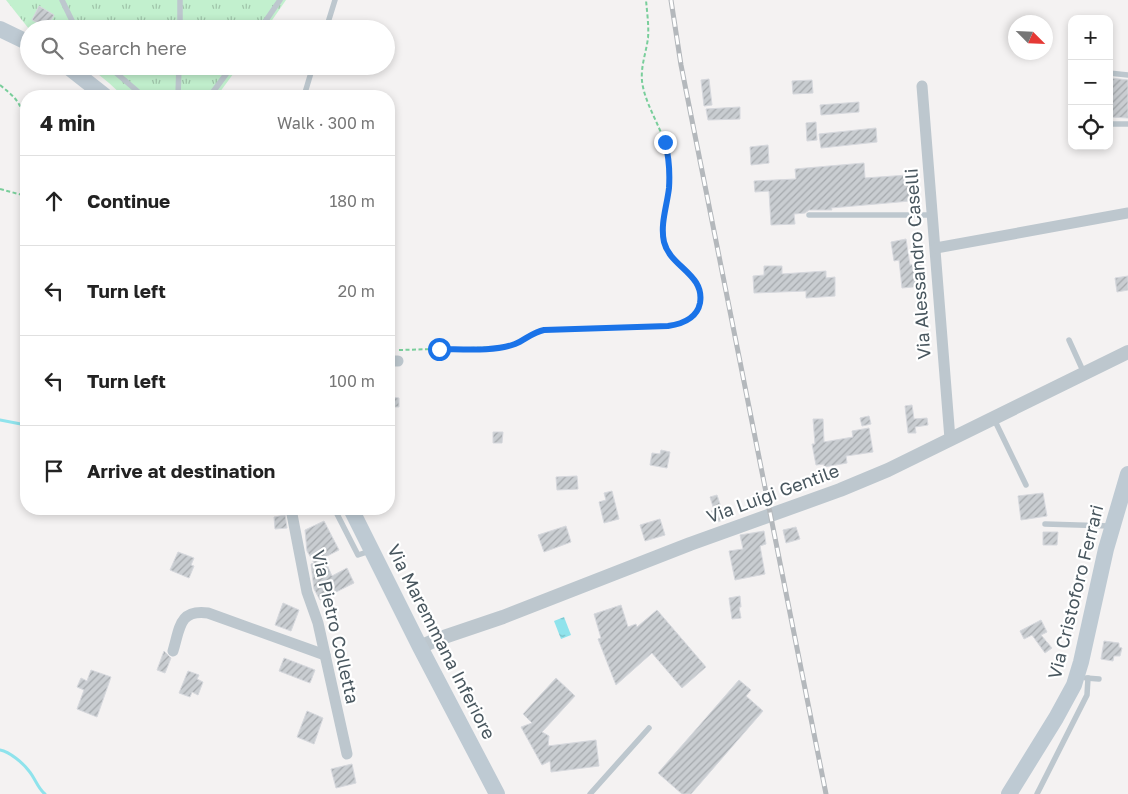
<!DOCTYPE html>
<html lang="en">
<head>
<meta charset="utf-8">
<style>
  body { margin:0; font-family:"Golos Text",sans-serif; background:#f2f2f2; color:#222 }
  .controls { position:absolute; right:15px; top:15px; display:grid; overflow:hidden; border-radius:10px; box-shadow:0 2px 8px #0003 }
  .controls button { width:45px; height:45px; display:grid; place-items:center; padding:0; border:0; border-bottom:1px solid #e0e0e0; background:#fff; color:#222; font:25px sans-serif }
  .compass { position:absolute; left:1008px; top:15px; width:45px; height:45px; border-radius:50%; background:#fff; box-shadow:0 2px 8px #0003; rotate:114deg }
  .stop { position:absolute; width:15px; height:15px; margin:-11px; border:4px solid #1a73e8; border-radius:50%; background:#fff }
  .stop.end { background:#1a73e8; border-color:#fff; box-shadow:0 1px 5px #0008 }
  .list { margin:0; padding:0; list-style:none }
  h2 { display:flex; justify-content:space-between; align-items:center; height:65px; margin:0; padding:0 20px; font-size:21px }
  h2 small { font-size:16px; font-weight:400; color:#767676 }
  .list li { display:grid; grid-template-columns:32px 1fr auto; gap:15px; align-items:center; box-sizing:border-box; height:90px; padding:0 20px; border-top:1px solid #e0e0e0 }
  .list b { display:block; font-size:19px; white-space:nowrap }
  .list em { font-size:16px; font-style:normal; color:#767676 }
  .icon { flex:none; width:28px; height:28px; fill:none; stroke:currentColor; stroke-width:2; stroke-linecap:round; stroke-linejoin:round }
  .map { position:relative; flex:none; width:1128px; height:794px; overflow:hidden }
  .search { position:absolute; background:#fff; box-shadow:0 2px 8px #0003; left:20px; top:20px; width:375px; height:55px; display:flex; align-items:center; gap:12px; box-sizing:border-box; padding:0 18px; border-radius:28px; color:#767676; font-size:19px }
  .panel { position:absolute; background:#fff; box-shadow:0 2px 8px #0003; left:20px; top:90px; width:375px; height:425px; border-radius:20px }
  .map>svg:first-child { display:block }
</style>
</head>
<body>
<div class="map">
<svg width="1128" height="794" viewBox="0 0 1128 794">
  <defs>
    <pattern id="grass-tufts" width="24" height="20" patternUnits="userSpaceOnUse" patternTransform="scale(1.25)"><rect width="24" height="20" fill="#c2f0ce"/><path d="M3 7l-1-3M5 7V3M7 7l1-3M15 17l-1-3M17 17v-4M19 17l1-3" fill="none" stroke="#a0c5aa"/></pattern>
    <pattern id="water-ripples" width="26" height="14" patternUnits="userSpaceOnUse" patternTransform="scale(1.25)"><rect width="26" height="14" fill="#8fe3ec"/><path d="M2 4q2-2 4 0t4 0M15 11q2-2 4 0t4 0" fill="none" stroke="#77bbc2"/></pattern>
    <pattern id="building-hatch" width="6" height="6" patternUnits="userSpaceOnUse" patternTransform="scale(1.25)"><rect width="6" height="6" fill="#c9cdd1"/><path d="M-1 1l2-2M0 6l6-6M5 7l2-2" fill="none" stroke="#a5a9ad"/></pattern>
  </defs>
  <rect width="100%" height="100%" fill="#f4f2f2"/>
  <g fill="url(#grass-tufts)">
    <polygon points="6,0 286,0 266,29 29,29"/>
    <polygon points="88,66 239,66 217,96 123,96 109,83"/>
  </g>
  <polygon fill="url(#water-ripples)" points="564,617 571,635 561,639 554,621"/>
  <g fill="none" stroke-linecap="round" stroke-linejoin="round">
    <g stroke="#8fe3ec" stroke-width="3">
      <polyline points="0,420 26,425"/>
      <path d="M 0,750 C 10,752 23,763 29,771 C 35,778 38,789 45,794"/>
    </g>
  </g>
  <g fill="url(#building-hatch)" stroke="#d6d8dd">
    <polygon points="39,6 54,15 47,28 32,20"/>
    <polygon points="1111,78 1128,80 1128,118 1109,117"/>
    <polygon points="709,79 712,105 704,106 701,80"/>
    <polygon points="812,80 813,93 793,94 792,81"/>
    <polygon points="859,102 859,112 821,115 820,105"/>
    <polygon points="740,107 740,119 708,120 706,109"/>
    <polygon points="816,122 817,140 807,141 806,123"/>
    <polygon points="876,128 877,142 821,148 819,134"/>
    <polygon points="768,145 769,163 751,165 750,147"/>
    <polygon points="864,163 865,178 908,175 910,201 831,208 832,210 809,210 805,213 794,214 795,224 771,225 769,191 755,192 754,181 796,179 795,169"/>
    <polygon points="906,239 910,265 921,263 923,286 902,288 899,260 894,261 891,242"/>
    <polygon points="764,266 782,266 782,274 826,271 826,278 835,277 835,296 806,298 806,291 754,293 753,276 764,275"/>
    <polygon points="1128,276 1128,290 1117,292 1115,278"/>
    <polygon points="389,397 399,398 399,407 389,407"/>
    <polygon points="912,405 914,419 927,418 928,425 915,427 916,433 908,433 905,406"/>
    <polygon points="869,416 871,424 862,426 860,418"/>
    <polygon points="813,419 823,419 824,442 853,437 852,431 869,428 873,452 846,456 847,463 824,467 824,464 816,465 812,444 815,444"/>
    <polygon points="493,432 503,432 502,443 493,443"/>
    <polygon points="661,450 670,452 667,468 650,465 652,453 660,454"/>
    <polygon points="577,476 578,489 557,490 556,477"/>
    <polygon points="612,491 619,519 604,523 599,502 606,500 604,493"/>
    <polygon points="1043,493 1047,516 1021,520 1018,496"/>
    <polygon points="717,495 725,519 715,523 711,511 714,510 710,497"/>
    <polygon points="285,515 287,528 275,529 274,517"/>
    <polygon points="660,519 665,535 645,541 640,525"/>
    <polygon points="324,521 339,550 323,558 328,567 332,576 347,568 354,583 320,600 314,589 311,564 314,563 307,551 305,530"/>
    <polygon points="566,526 571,542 544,552 538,535"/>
    <polygon points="796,527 800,539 786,543 783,530"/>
    <polygon points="764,531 766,544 760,546 765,574 735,580 729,551 743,549 740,535"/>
    <polygon points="1043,532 1058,532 1057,545 1043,545"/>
    <polygon points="178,552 194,558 191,565 194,566 189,578 170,570"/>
    <polygon points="740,596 741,607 739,607 741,618 732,619 729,598"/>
    <polygon points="283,603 299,610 291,631 275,625"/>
    <polygon points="621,605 628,627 636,624 637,627 657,610 706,667 682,688 652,653 616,685 598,639 601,638 594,614"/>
    <polygon points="1041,620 1047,632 1041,635 1052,648 1045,653 1032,635 1024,639 1020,631"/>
    <polygon points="1104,641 1119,643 1119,647 1122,648 1120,656 1114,656 1113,661 1101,659"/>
    <polygon points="164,651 171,658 165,673 157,670"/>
    <polygon points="284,658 315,670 310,683 279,671"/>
    <polygon points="91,670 111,677 97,717 77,709 84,690 77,687 81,678 87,681"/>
    <polygon points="188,671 199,675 197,679 203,682 198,695 192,692 190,697 179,693"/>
    <polygon points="556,678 575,696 542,732 549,736 548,746 596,740 599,766 551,772 550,761 542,765 521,727 532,723 523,714"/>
    <polygon points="739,680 751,690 746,696 763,711 691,794 682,794 658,773"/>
    <polygon points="307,711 323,718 314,744 297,737"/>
    <polygon points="352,764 356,783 336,788 331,769"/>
  </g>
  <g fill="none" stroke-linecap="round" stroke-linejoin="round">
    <g stroke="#79ce9b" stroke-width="2" stroke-dasharray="4 2.5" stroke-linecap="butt">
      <path d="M 0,85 C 12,95 22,102 23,118"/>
      <polyline points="0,189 26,196"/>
      <path d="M 399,350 L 504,347 C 518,343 530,333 544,330 L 668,326 C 682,324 696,319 700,304 C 706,274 669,267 664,241 C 660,214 672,187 668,158 C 665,132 648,111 643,87 C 639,70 646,54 648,38 C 649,26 647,12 646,0"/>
    </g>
    <g stroke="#bdc7ce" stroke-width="5.5">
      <polyline points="62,0 76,29"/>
      <polyline points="180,29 180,0"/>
      <polyline points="260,29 280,0"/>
      <polyline points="326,29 335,0"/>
      <polyline points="108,66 143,96"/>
      <polyline points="1109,73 1128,75"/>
      <polyline points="178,96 179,66"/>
      <polyline points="210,96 232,66"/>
      <polyline points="304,96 313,66"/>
      <polyline points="1109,124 1128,124"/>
      <polyline points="809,215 932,215"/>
      <polyline points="1069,340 1084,373"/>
      <polyline points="994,419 1026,485"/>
      <polyline points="348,509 337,514 358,555 370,551"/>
      <polyline points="1045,524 1110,526"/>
      <polyline points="1086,678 1099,679"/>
      <polyline points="590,794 649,728"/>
      <polyline points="1037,794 1087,695 1088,678"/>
    </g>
    <g stroke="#bdc7ce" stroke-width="11">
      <polyline points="922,86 950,439"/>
      <polyline points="936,248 1128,213"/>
      <polyline points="389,361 398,361"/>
      <polyline points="291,509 307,592 318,623 347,754"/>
      <path d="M 173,651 C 180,628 179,609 208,613 L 325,655"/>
    </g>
    <polyline stroke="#bdc7ce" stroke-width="14" points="420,647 438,639 503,617 690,544 840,490 888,470 1128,352"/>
    <g stroke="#becad3" stroke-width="16">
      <polyline points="0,29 29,43"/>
      <polyline points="67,66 105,96"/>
      <polyline points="351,509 420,647 497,794"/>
      <polyline points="1009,794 1056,718 1074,685 1081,662 1106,549 1128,474"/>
    </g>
    <g stroke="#b4b8bc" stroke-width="5">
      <polyline id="rail" points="671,0 681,65 826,794"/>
    </g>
    <use href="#rail" stroke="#fff" stroke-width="3" stroke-dasharray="9" stroke-linecap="butt"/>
  </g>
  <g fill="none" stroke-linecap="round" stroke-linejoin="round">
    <path stroke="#1a73e8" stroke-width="6" d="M 439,349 C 461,349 495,352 515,344 C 525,340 533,332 544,330 L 668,326 C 682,324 697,318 700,303 C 705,274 670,267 664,242 C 660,224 667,206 669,188 C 670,172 669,157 665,142"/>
  </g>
  <g text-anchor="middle" stroke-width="4.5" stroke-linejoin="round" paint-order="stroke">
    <g font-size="18" fill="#49575f" stroke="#fff">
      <text transform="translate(918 264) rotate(-94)" y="6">Via Alessandro Caselli</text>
      <text transform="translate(773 494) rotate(-20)" y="6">Via Luigi Gentile</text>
      <text transform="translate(1076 592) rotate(-76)" y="6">Via Cristoforo Ferrari</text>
      <text transform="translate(335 627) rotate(77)" y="6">Via Pietro Colletta</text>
      <text transform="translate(441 642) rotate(63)" y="6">Via Maremmana Inferiore</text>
    </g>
  </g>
</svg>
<div class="controls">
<button>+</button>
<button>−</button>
<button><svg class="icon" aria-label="locate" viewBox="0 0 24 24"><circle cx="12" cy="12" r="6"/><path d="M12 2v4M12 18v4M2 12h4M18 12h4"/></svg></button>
</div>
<svg class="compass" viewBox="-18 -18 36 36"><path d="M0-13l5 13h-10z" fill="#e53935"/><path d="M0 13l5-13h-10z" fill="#767676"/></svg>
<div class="stop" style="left:439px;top:349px"></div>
<div class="stop end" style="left:665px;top:142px"></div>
<div class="search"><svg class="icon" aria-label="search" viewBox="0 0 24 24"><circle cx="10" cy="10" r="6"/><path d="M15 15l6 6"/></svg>Search here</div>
<section class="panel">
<h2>4 min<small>Walk · 300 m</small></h2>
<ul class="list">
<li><svg class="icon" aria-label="ahead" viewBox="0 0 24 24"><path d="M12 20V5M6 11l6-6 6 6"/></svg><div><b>Continue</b></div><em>180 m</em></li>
<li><svg class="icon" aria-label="left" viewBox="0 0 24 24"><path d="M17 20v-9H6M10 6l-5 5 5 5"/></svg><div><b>Turn left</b></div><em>20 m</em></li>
<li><svg class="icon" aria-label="left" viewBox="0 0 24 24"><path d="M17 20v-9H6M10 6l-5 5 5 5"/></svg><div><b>Turn left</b></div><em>100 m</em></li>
<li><svg class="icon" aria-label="arrive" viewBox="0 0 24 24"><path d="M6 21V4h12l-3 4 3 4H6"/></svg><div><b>Arrive at destination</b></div></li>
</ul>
</section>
</div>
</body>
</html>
